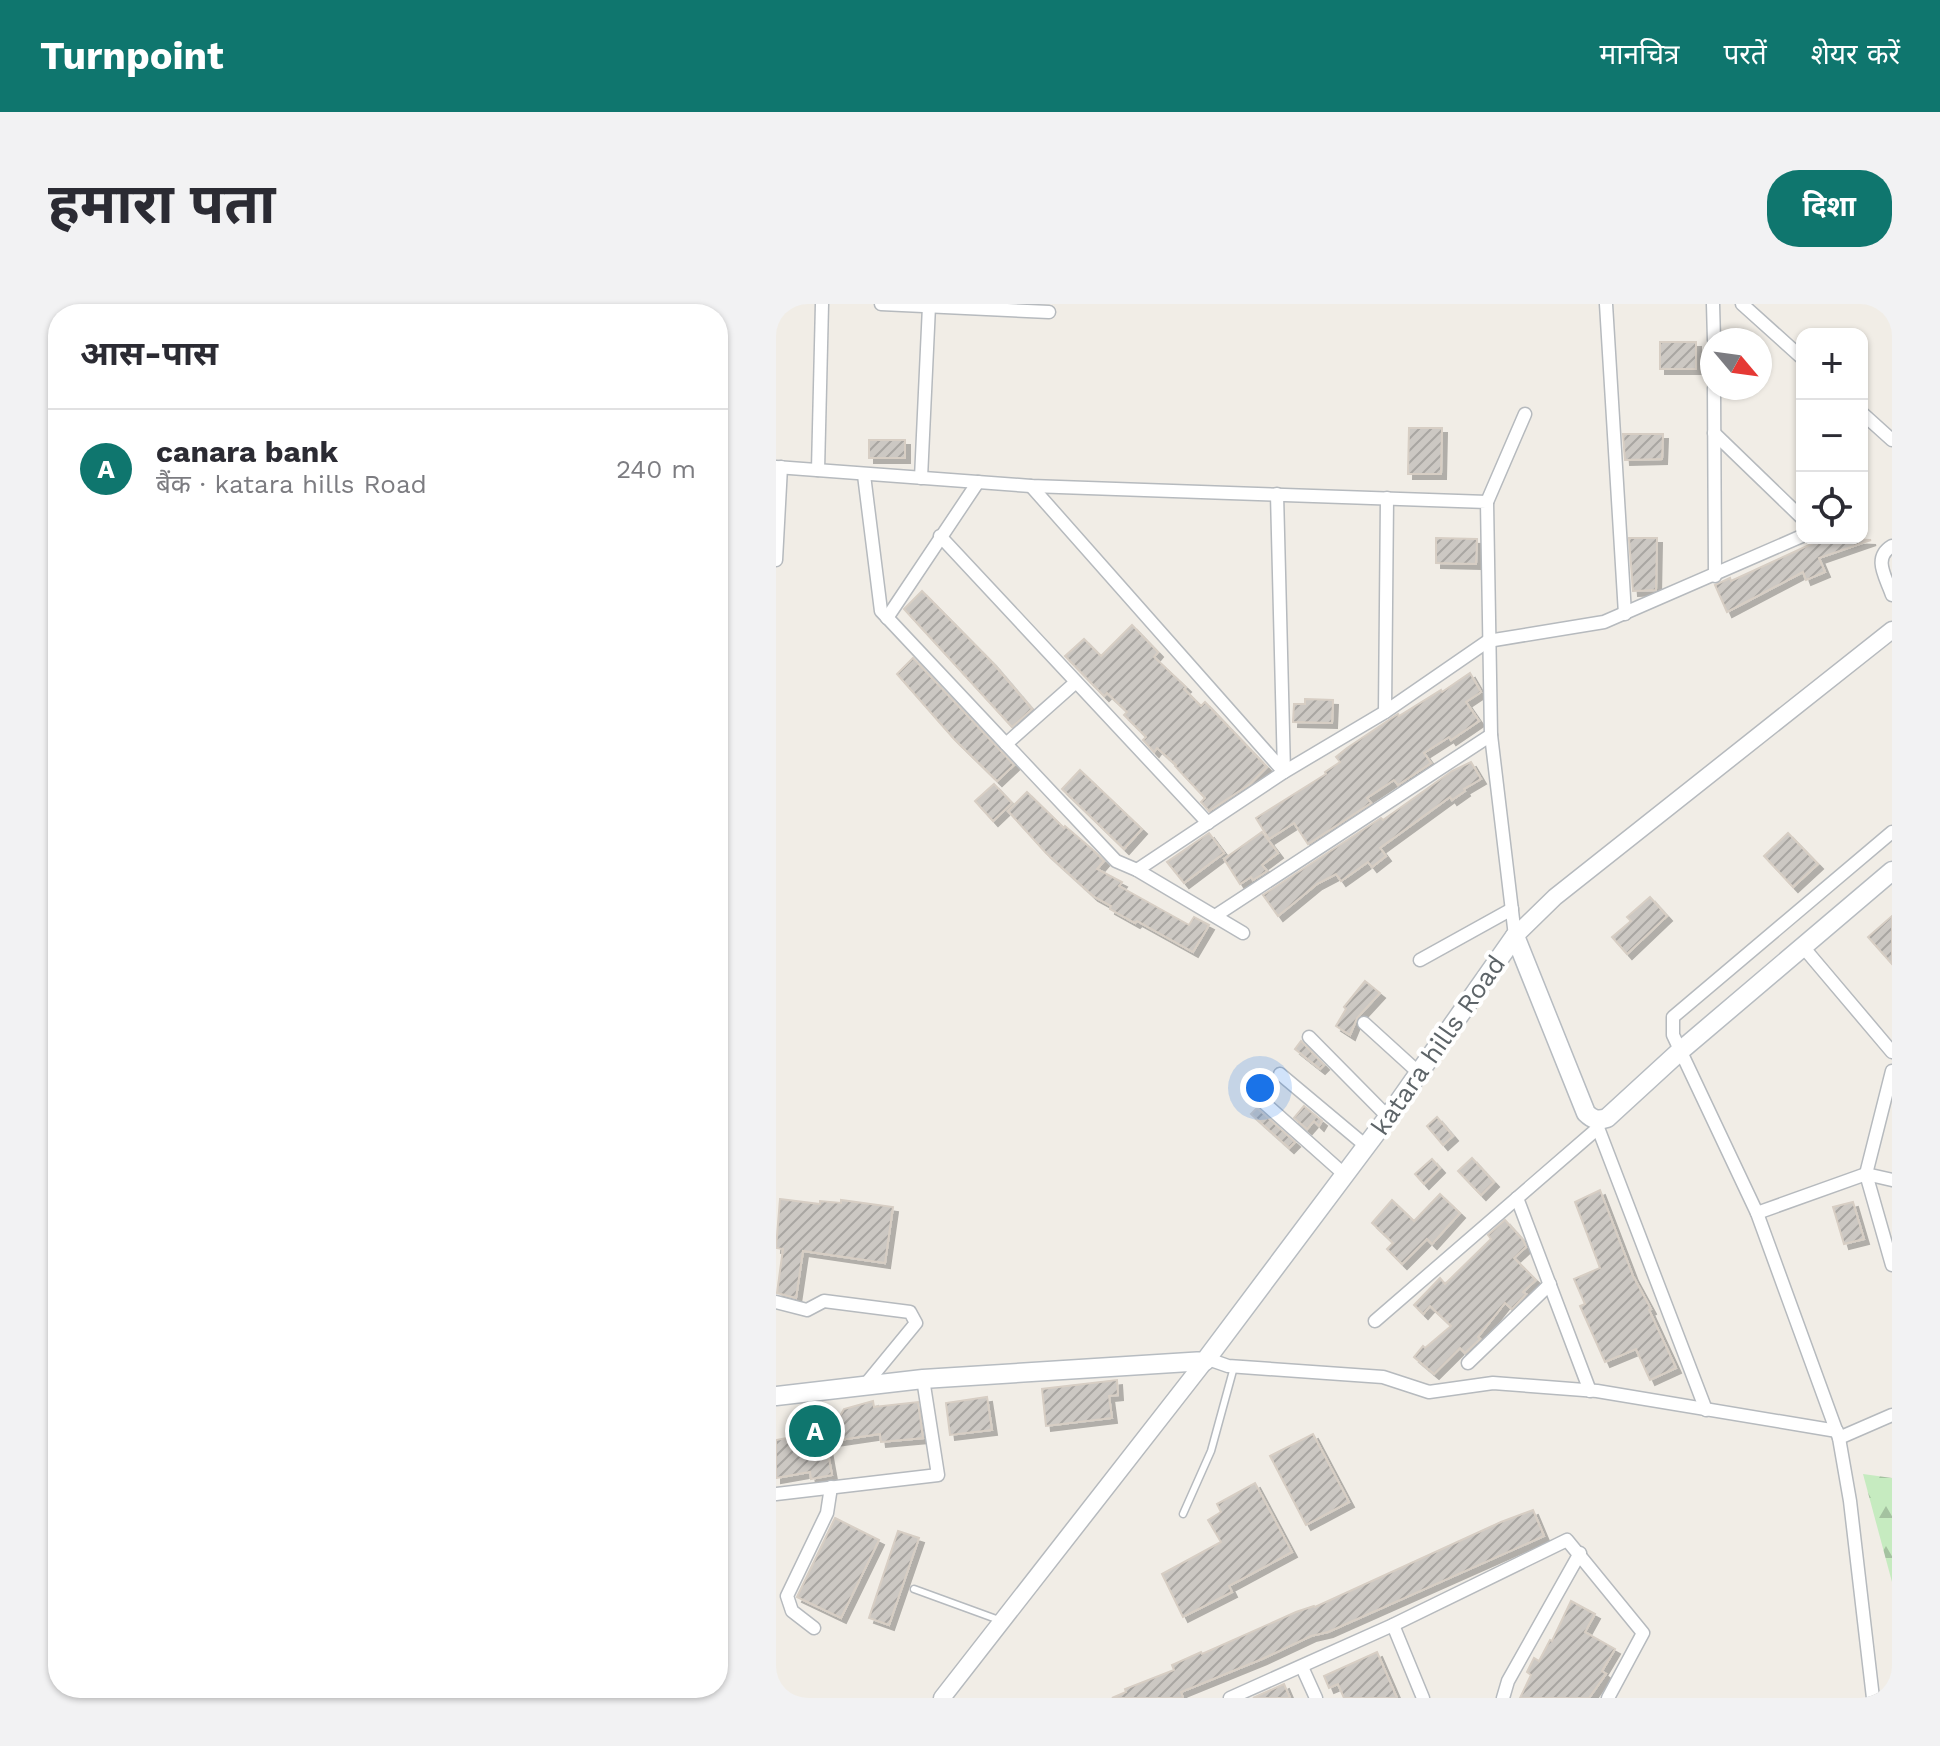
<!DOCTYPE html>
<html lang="hi">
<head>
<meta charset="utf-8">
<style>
  body { margin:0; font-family:"Work Sans","Noto Sans Devanagari",sans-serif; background:#f2f2f3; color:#2b2b33 }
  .controls { position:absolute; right:24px; top:24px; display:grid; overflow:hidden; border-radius:16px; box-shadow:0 2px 6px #0004 }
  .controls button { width:72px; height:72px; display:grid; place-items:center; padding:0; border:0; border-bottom:2px solid #e1e1e2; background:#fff; color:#2b2b33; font:40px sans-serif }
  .compass { position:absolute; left:924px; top:24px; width:72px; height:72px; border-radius:50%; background:#fff; box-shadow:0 2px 6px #0004; rotate:119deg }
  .you { position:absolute; left:484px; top:784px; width:28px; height:28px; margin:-20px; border:6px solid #fff; border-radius:50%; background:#1a73e8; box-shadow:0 0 0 12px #1a73e833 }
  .badge { display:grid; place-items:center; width:52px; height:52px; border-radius:50%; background:#0f766e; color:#fff; font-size:26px; font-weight:700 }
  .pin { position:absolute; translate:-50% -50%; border:4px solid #fff; box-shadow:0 2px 8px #0006 }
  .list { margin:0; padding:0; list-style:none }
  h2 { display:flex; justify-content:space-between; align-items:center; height:104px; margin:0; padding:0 32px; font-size:34px }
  h2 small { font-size:26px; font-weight:400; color:#7c7c81 }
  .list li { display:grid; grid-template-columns:52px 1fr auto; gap:24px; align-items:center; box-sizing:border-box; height:120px; padding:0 32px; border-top:2px solid #e1e1e2 }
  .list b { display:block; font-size:30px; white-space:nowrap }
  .list p { margin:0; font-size:26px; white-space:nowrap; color:#7c7c81 }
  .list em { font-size:26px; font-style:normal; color:#7c7c81 }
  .icon { flex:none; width:44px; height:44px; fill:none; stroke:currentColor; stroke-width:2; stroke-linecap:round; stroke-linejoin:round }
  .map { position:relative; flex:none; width:1116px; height:1394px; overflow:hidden; border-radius:32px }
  header { display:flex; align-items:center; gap:48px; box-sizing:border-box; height:112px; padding:0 40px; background:#0f766e; color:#fff }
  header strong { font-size:38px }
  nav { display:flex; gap:44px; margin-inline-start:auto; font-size:28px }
  .intro { display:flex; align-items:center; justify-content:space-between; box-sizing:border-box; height:192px; padding:0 48px }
  h1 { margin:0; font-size:56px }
  .button { padding:20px 36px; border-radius:32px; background:#0f766e; color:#fff; font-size:28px; font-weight:700 }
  main { display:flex; gap:48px; padding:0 48px }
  aside { flex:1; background:#fff; border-radius:32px; box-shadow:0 2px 6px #0004 }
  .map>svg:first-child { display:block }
</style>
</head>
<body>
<header>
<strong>Turnpoint</strong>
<nav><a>मानचित्र</a><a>परतें</a><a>शेयर करें</a></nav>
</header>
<div class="intro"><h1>हमारा पता</h1><a class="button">दिशा</a></div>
<main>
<aside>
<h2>आस-पास<small></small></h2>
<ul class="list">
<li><span class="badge">A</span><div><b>canara bank</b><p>बैंक · katara hills Road</p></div><em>240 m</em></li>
</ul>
</aside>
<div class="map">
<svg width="1116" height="1394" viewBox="0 0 1116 1394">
  <defs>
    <pattern id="forest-firs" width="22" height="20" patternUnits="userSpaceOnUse" patternTransform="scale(2)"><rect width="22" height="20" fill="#c6ebc0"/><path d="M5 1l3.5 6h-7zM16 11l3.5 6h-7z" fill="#a4c2a0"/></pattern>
    <pattern id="building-hatch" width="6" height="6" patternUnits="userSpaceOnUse" patternTransform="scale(2)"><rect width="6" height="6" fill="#ccc8c3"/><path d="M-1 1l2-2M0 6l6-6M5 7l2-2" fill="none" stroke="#a9a6a2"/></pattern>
    <filter id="shadow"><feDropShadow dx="5" dy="5" stdDeviation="0" flood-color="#0004"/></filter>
  </defs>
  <rect width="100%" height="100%" fill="#f1ede6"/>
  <polygon fill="url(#forest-firs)" points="1087,1170 1116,1174 1116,1278"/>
  <g fill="url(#building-hatch)" stroke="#d7cec4" stroke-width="2" filter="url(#shadow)">
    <rect x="884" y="38" width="36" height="27"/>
    <polygon points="633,124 666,124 665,170 632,170"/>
    <polygon points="847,130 887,130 886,155 849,156"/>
    <rect x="93" y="136" width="36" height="18"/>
    <polygon points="660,234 701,235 700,260 660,259"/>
    <polygon points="853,234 881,234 880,286 857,287"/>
    <polygon points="1048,234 1095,236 1043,254 1049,268 1030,276 1027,268 951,308 939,281 954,274 955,277"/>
    <polygon points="146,287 215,357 256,405 236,423 128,305"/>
    <polygon points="356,321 382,348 378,353 410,383 408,385 425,402 429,398 491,463 474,480 433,507 425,498 429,494 399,462 400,461 381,444 378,448 367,436 370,433 348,411 351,408 331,389 328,392 289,352 308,335 325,352"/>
    <polygon points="137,354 238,461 221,477 178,435 121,370"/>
    <polygon points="694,369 705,388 690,398 703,417 675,436 673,433 648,449 655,459 622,481 618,476 591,494 595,499 532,540 518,519 493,535 480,514 550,470 549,468 564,458 560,453 571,444 622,410 623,412 665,386 666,388"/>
    <polygon points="529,395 557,396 556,419 517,418 518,400 529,400"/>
    <polygon points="695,458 705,475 688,485 689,487 676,496 674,493 604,544 610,552 596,563 592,558 565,577 560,570 541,580 502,612 487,591 605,514 607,516 676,467"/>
    <polygon points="304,466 366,525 348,545 286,485"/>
    <polygon points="218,480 236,499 217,517 199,497"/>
    <polygon points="251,488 288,524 289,522 317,546 328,557 321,565 346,578 343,582 413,621 418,613 433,621 417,648 361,617 359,619 334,605 335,602 317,592 270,549 232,507"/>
    <polygon points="486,528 502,549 486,561 491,567 477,576 475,573 464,580 448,555"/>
    <polygon points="433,529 448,549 408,579 391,558"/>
    <polygon points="1012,529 1042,560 1017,583 988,552"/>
    <polygon points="874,593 891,612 851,650 836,633 855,617 851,613"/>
    <polygon points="1116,612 1116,660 1092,633"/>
    <polygon points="589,677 604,689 581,714 574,731 560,722 570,705 568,703"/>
    <polygon points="525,737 548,761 544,765 519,745"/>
    <polygon points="528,802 546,817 543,822 538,817 531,825 518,814"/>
    <polygon points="481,804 519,838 513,844 475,810"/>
    <polygon points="661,813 677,832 667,841 651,822"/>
    <polygon points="696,854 718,878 705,891 682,867"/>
    <polygon points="656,855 664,864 648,880 639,870"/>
    <polygon points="824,886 857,972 875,1005 873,1006 900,1064 874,1076 860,1045 829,1058 804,1002 809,1000 798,975 824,964 799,898"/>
    <polygon points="664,890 684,909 656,940 651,935 626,960 611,945 617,939 596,919 616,896 638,917"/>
    <polygon points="4,895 44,900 44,897 65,899 65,896 117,903 109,959 27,947 20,994 1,989 7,945 0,944"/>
    <polygon points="1077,898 1088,935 1068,940 1057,903"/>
    <polygon points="729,916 747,936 750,943 738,954 760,976 747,988 750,990 736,1005 729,999 702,1033 704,1035 689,1049 684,1044 658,1070 638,1053 647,1042 649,1044 675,1022 654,1002 647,1010 638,1001 664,974 669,980 715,935 712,931"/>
    <polygon points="341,1076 342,1091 333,1092 336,1114 270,1122 266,1085"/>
    <polygon points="211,1093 216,1126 174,1131 170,1099"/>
    <polygon points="97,1097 98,1103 142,1098 147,1134 105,1138 104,1130 50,1138 56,1171 35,1175 34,1168 0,1174 0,1136 27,1131 26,1126 51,1121 50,1114 64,1112 68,1105"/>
    <polygon points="537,1130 573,1198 530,1221 494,1152"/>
    <polygon points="479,1179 516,1248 453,1282 456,1288 407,1313 386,1270 445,1238 432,1216 445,1208 441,1200"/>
    <polygon points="757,1206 768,1232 552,1328 535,1332 486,1355 405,1388 407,1394 336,1394 350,1388 349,1385 398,1366 396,1361 425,1348 426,1350 520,1308 538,1302 539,1303 725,1218"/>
    <polygon points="59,1214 103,1236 65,1314 21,1293"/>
    <polygon points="122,1227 143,1234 113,1321 93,1314"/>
    <polygon points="795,1297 819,1310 809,1328 839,1345 826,1367 830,1370 813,1394 744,1394 755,1371 751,1368 758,1354 763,1357 774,1336 776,1337"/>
    <polygon points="601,1348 621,1394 568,1394 562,1380 553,1384 548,1372"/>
    <polygon points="508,1380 514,1394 477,1394"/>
  </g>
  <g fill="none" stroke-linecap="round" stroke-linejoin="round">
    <g stroke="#b6babe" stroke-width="9">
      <g id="service">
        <polyline points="407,1210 435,1147 458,1063"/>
        <polyline points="138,1285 223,1316"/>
      </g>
    </g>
    <g stroke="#b6babe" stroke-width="15">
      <g id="minor">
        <polyline points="105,0 273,8"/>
        <polyline points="830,0 849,310"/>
        <polyline points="937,0 938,36"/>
        <polyline points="966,0 1026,54"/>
        <polyline points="938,84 939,272"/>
        <polyline points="1086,109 1116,136"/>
        <polyline points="938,129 1026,214"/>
        <polyline points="0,163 255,182 711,198 715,431 739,632"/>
        <polyline points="42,166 46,0"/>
        <polyline points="88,171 105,307 340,557 361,566 467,629"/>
        <polyline points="145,174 153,2"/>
        <polyline points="255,182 508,468 501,190"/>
        <polyline points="711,198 749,110"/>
        <polyline points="164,232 432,519"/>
        <path d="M 1116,242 C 1096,254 1110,273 1116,291"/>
        <polyline points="0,256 5,163"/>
        <polyline points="111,314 202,178"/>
        <polyline points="609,408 611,194"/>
        <polyline points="230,440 300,378"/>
        <polyline points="1116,528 897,713 897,731 981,909 1063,1134 1116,1111"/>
        <polyline points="361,566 508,468 609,408 712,337 828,318 1026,232"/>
        <polyline points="439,612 715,431"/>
        <polyline points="1028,644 1116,748"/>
        <polyline points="644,656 736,605"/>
        <polyline points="588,719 643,769"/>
        <polyline points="533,733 612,813"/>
        <polyline points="1116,767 1090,870 1116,961"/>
        <polyline points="504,770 590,842"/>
        <polyline points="477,789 569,871"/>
        <polyline points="819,816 930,1106"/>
        <polyline points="741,894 814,1087"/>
        <polyline points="981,909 1090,870 1116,876"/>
        <polyline points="0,998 31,1006 48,997 134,1008 140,1019 89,1081"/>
        <polyline points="599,1017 822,824"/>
        <polyline points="432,1055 452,1062 607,1073 653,1088 717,1079 821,1087 1061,1127"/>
        <polyline points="692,1059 774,980"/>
        <polyline points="1063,1134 1074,1197 1097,1394"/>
        <polyline points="0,1190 162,1171 147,1075"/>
        <polyline points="617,1321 647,1394"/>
        <polyline points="38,1324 16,1307 11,1292 51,1209 55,1183"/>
        <polyline points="526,1363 540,1394"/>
        <polyline points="454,1394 617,1321 791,1236 867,1329 832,1394"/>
        <polyline points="727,1394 732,1377 804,1249"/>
      </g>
    </g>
    <g stroke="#b6babe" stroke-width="19">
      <g id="tertiary">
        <polyline points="739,632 779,593 1116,326"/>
        <polyline points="166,1394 429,1057"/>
      </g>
    </g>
    <g stroke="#b7bcc1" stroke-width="21">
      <g id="secondary">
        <path d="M 739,632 L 810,809 C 817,816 822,817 831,814 L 903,748 L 1116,567"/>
        <polyline points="0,1092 147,1075 429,1057 612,813 739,632"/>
      </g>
    </g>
    <use href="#service" stroke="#fff" stroke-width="6"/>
    <use href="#minor" stroke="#fff" stroke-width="12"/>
    <use href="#tertiary" stroke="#fff" stroke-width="16"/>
    <use href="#secondary" stroke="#fff" stroke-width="18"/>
  </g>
  <g text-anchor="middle" stroke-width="8" stroke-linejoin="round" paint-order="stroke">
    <g font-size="26" fill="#5d6468" stroke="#fff">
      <text transform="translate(662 741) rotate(-55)" y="9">katara hills Road</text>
    </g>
  </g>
</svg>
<div class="controls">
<button>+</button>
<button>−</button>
<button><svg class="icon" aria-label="locate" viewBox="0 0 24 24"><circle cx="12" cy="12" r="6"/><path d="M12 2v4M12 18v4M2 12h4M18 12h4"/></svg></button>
</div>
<svg class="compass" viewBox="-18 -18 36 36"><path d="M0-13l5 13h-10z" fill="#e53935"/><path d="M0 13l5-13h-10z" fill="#7c7c81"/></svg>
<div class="you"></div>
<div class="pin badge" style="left:39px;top:1127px">A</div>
</div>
</main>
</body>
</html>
